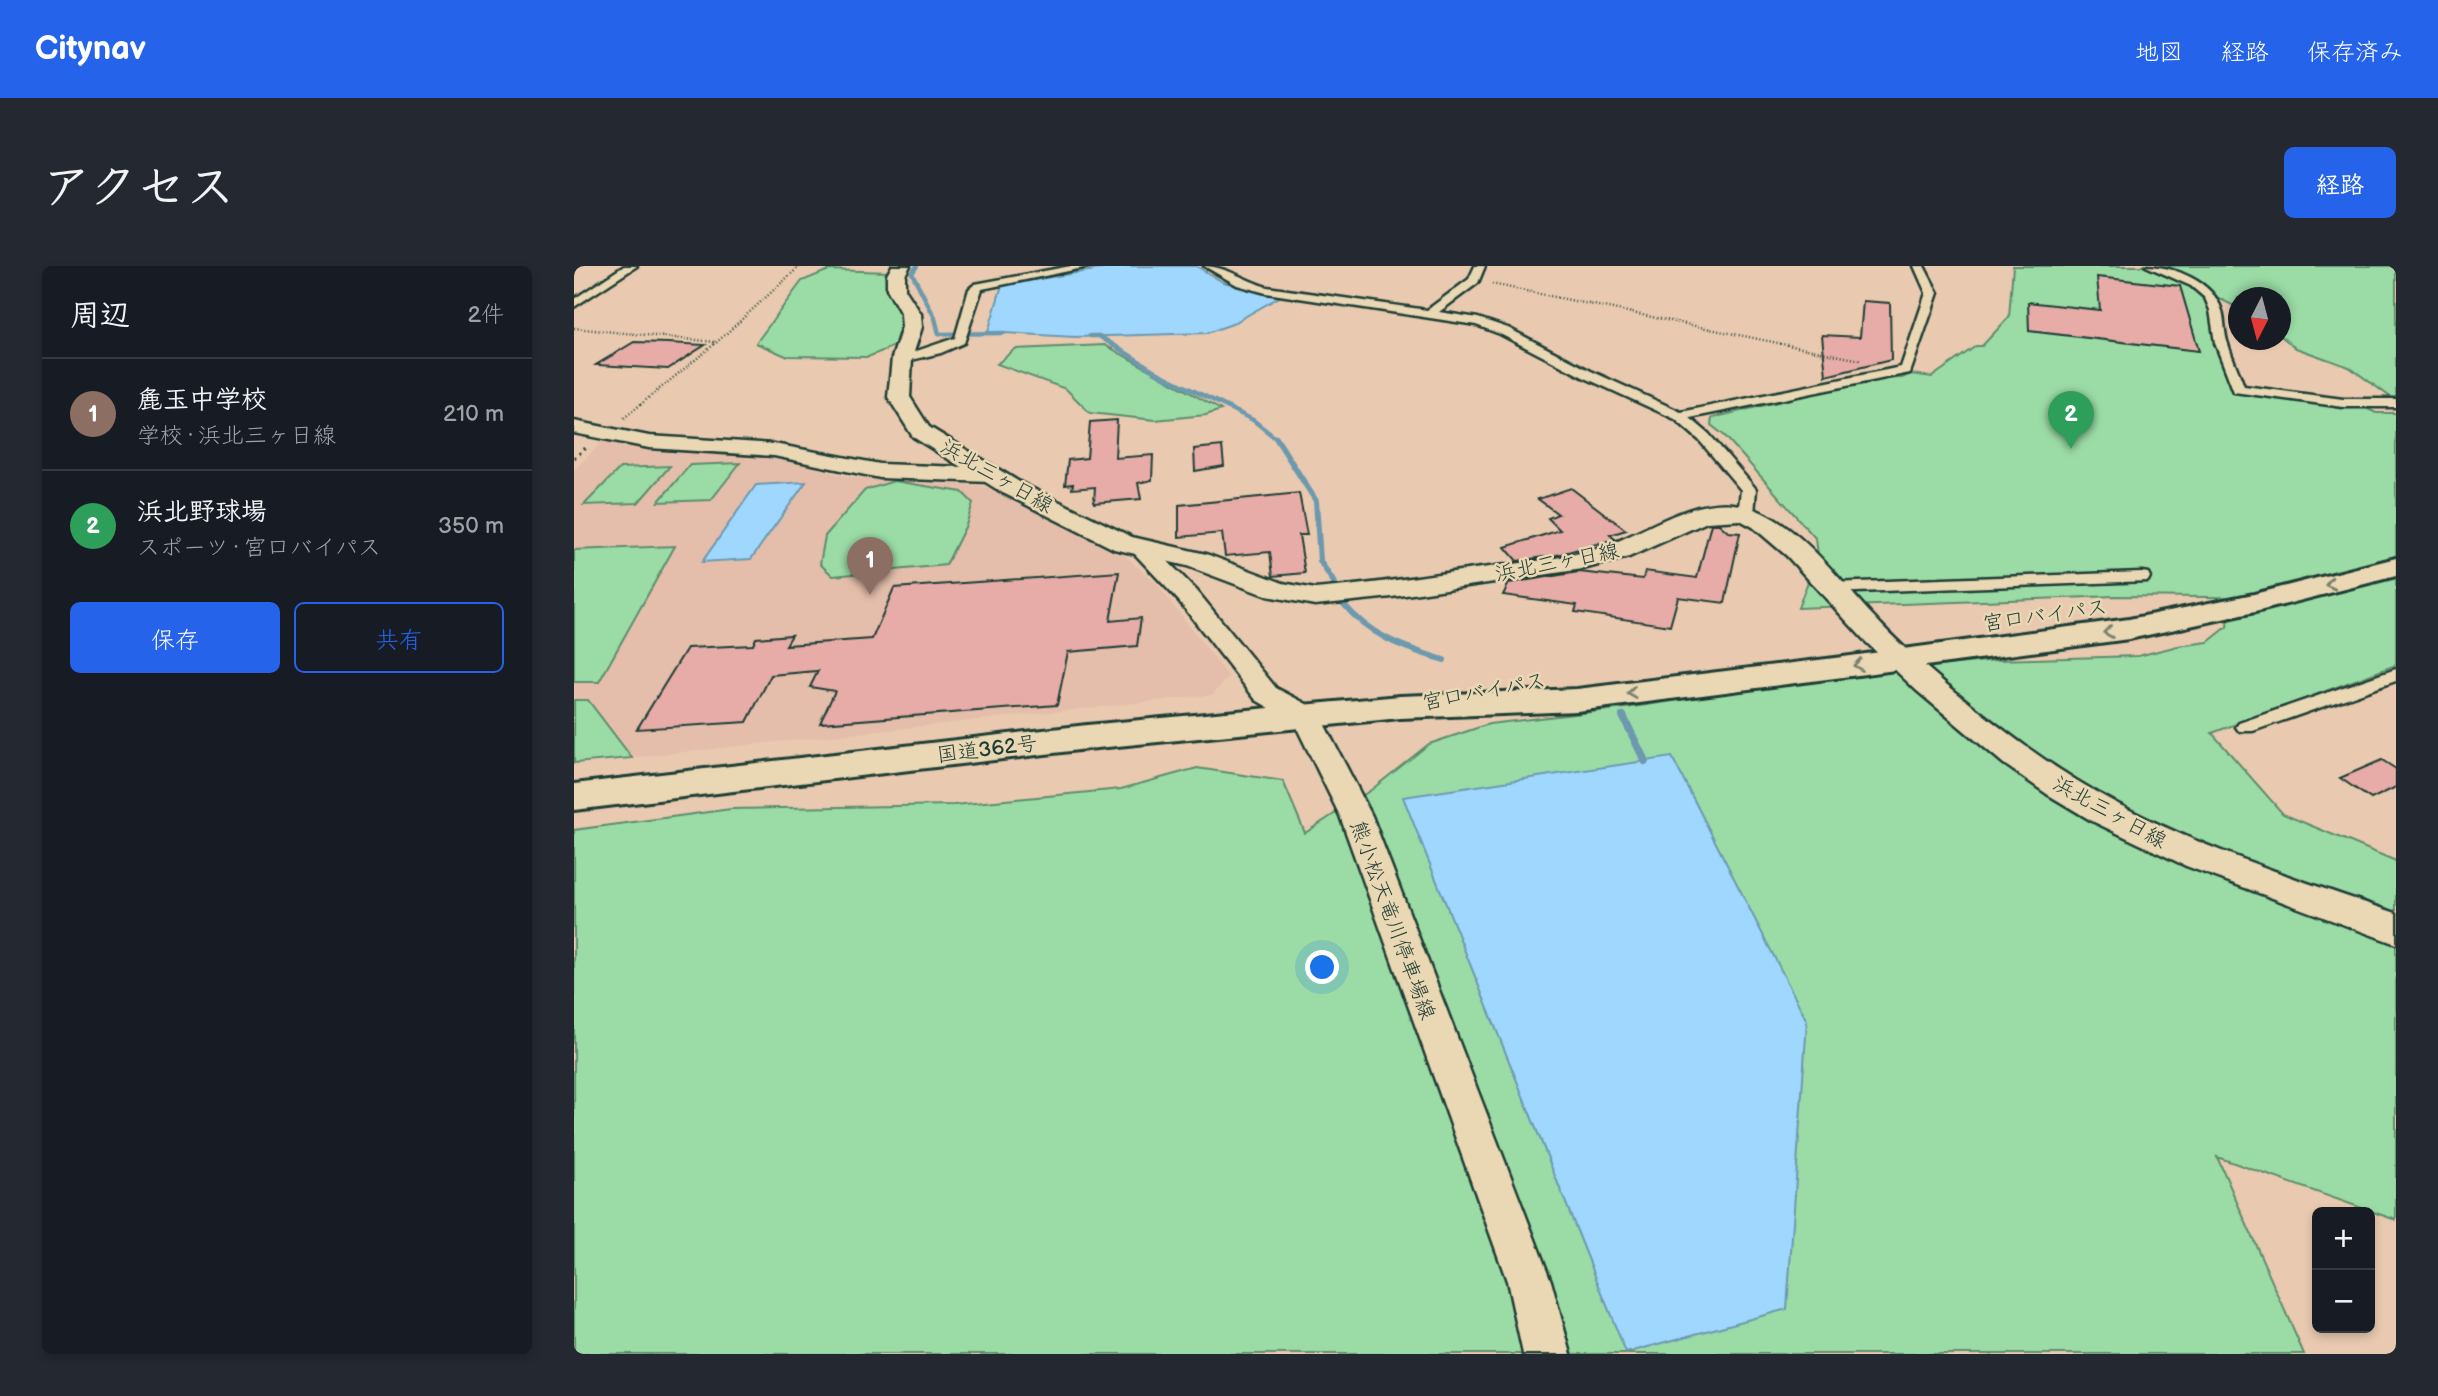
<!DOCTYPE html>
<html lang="ja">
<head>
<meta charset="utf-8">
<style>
  body { margin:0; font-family:"Balsamiq Sans","Klee One",sans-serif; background:#242831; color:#f1f3f6 }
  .controls { position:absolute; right:21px; bottom:21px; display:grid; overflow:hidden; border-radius:10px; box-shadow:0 4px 10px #0003 }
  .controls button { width:63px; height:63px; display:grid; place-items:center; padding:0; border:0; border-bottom:2px solid #363941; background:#171b24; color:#f1f3f6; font:35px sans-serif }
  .compass { position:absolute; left:1654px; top:21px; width:63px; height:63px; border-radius:50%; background:#171b24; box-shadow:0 4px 10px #0003; rotate:186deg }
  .you { position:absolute; left:749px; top:702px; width:24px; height:24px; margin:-18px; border:5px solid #fff; border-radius:50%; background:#1a73e8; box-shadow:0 0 0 10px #1a73e833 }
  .badge { display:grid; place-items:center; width:46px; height:46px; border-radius:50%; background:#2563eb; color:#fff; font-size:23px; font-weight:700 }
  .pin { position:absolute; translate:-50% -58px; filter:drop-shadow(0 2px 4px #0008) }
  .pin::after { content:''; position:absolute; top:37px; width:24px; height:21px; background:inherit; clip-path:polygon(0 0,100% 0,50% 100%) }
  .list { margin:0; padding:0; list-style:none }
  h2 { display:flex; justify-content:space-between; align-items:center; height:91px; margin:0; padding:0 28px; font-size:30px }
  h2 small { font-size:23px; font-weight:400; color:#9ea1a6 }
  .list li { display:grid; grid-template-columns:46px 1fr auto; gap:21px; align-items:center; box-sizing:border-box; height:112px; padding:0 28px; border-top:2px solid #363941 }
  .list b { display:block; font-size:26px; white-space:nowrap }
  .list p { margin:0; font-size:23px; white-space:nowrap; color:#9ea1a6 }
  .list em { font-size:23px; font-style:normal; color:#9ea1a6 }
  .actions { display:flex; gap:14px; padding:21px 28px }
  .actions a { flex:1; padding:16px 0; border:2px solid #2563eb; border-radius:10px; text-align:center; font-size:24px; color:#2563eb }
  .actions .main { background:#2563eb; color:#fff }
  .map { position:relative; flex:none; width:1822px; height:1088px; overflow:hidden; border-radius:10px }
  header { display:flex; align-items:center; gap:42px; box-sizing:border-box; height:98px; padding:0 35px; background:#2563eb; color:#fff }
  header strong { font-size:33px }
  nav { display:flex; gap:38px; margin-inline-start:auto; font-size:24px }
  .intro { display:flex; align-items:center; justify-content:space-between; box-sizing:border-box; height:168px; padding:0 42px }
  h1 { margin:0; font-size:49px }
  .button { padding:18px 32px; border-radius:10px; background:#2563eb; color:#fff; font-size:24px; font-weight:700 }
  main { display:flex; gap:42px; padding:0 42px }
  aside { flex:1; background:#171b24; border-radius:10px; box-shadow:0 4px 10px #0003 }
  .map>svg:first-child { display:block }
</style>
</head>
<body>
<header>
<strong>Citynav</strong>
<nav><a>地図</a><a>経路</a><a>保存済み</a></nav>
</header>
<div class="intro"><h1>アクセス</h1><a class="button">経路</a></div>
<main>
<aside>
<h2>周辺<small>2件</small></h2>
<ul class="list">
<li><span class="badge" style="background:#8d6e63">1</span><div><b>麁玉中学校</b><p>学校 · 浜北三ヶ日線</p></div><em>210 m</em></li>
<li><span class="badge" style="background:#2e9e5b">2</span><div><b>浜北野球場</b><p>スポーツ · 宮口バイパス</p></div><em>350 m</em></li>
</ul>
<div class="actions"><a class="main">保存</a><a>共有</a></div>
</aside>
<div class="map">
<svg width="1822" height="1088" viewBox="0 0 1822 1088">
  <rect width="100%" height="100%" fill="#e9cab0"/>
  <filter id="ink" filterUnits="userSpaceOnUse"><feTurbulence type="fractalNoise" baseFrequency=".0143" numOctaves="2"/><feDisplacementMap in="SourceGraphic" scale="14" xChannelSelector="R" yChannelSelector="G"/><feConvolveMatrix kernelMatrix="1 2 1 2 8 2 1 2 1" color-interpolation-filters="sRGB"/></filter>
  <g filter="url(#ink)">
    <polygon fill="#e4beab" points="29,175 65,182 202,191 268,209 302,214 403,219 421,223 516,268 553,291 582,317 655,411 638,429 0,498 0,204"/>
    <g fill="#9bdca6" stroke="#5d8c6d" stroke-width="2">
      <polygon points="1439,0 1569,0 1617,21 1632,30 1657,123 1683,129 1790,141 1802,147 1822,147 1822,399 1638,467 1709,548 1822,595 1822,954 1643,891 1730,1088 0,1088 0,564 157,543 380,539 547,523 623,502 709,515 731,567 797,524 855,478 915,458 1052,442 1280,408 1423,394 1564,390 1604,380 1634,376 1653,361 1656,340 1727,332 1541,330 1224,342 1244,289 1242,273 1151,170 1137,159 1138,152 1297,113 1328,112 1337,108 1358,111 1402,80 1408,80 1435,51"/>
      <polygon points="1580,0 1822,0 1822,135 1775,101 1722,82 1707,70 1706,32 1664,32 1664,42"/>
      <polygon points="255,4 316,6 332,41 320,80 294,91 212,90 182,77 228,15"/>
      <polygon points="531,79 647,144 632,149 581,154 516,147 492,123 423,98 441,83"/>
      <polygon points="166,197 137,234 84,236 116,199"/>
      <polygon points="96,200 64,237 10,239 46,202"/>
      <polygon points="320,215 388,226 399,237 392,259 372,299 259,310 246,298 251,270 291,224"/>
      <polygon points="101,280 25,416 0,416 0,284"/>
      <polygon points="0,434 14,434 58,492 0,497"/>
    </g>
    <g fill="#9fd7ff" stroke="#6c99ae" stroke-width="2">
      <polygon points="545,0 622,0 649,16 707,30 658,58 633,67 501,71 414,66 428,19"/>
      <polygon points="232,216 177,293 128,296 182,219"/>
      <polygon points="1098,491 1233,755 1213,1043 1052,1087 829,531"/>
    </g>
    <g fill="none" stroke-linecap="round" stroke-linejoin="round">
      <g stroke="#6c99ae" stroke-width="4.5">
        <polyline points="343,0 338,7 361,52 365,68 430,67"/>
        <polyline points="516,70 525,70 584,107 679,154 704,174"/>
      </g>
      <g stroke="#6c99ae" stroke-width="6">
        <polyline points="702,172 742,235 746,295 762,320"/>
        <path d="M 768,336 C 795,370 830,382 870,394"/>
      </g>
      <polyline stroke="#6c99ae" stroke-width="8" points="1049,450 1071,495"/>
    </g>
    <g fill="#e7aca7" stroke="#1f3d34" stroke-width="2">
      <polygon points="1523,11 1606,20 1625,85 1455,65 1454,36 1526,44"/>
      <polygon points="1289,35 1316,37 1317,94 1252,110 1248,69 1286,71"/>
      <polygon points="60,76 94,77 131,79 94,103 22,99"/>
      <polygon points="543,154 541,192 579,189 578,214 564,217 567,233 520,237 521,221 498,223 499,218 491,219 494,194 513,192 516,156"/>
      <polygon points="648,180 650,200 621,205 620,183"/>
      <polygon points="997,222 1052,264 1036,269 1041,273 983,289 943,295 931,281 986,264 974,252 984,248 964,233"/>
      <polygon points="725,227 733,269 725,269 731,307 699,310 696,286 651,290 648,267 605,271 605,239"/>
      <polygon points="1137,258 1145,258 1154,266 1166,267 1151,337 1104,331 1096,360 1001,346 1003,339 929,329 935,317 1005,306 1069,313 1071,305 1123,312"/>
      <polygon points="545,306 536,355 567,352 563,380 494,386 483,439 246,457 261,425 236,421 244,405 197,409 173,456 63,463 113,382 179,379 182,372 218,369 212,379 298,373 320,322"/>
      <polygon points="1808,494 1822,503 1822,521 1797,533 1766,512"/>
    </g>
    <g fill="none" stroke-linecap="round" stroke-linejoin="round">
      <g stroke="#1f3d34" stroke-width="5">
        <g id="street">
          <polygon points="50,0 63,0 0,41 0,33"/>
          <polygon points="497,0 519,0 408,23 390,77 367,87 328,96 322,92 381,72 395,23 401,18"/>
          <path d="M 630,0 C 651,0 672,15 693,21 L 853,44 L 895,13 L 901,0 L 911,0 L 904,17 L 865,46 L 904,52 L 934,62 L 1017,105 L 1107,146 L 1327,101 L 1352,27 L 1340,0 L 1350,0 L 1364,27 L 1336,107 L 1116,152 L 1135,168 L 1182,223 L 1180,248 L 1172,253 L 1164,248 L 1167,224 L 1125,174 L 1101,153 L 1009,111 L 926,68 L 902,59 L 692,27 L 663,19 Z"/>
          <path d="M 1572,0 C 1600,0 1640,16 1648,45 C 1651,56 1650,68 1654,78 C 1658,92 1665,106 1670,120 L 1769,133 L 1822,133 L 1822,141 L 1769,141 L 1660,126 L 1641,77 L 1636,44 L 1631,32 L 1617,20 Z"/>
          <polygon points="1568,306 1574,307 1576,311 1574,315 1256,327 1248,322 1256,317"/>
          <polygon points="1822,403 1822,415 1679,465 1665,465 1662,461 1665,457"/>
        </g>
      </g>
      <g stroke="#1f3d34" stroke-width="5">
        <g id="secondary">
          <polygon points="0,155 75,170 200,178 306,198 416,202 424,204 427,209 424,214 416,216 306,212 200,190 75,182 0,167"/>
          <polygon points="568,275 576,277 623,325 702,422 742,443 746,450 798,550 977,1015 997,1088 949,1088 933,1015 766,550 720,456 682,434 605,335 560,287 556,282 560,277"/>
        </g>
      </g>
      <g stroke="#1f3d34" stroke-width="5">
        <path id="primary" d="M 318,0 L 336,0 L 331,9 L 331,23 L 347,48 L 348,61 L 338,92 L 336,131 L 355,161 L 447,217 L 558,271 L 632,288 L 709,317 L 741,323 C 792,319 843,311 893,304 C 934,298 975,295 1015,285 C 1062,274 1109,233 1159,238 C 1216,244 1263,312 1300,351 C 1322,375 1347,397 1372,418 C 1425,462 1481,505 1542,537 C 1631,584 1728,615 1822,647 L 1822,678 L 1612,600 L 1518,555 L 1473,528 L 1430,498 L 1342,424 L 1292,376 L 1213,290 L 1179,261 L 1166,254 L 1133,256 L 1055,291 L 1009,303 L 818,331 L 741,339 L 693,330 L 613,300 L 540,283 L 429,227 L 339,171 L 314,131 L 318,92 L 328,61 L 327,48 L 313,23 L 313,9 Z"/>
      </g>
      <g stroke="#1f3d34" stroke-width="6">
        <polygon id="highway" points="1822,292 1822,310 1681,346 1555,373 1269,411 1003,445 826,452 513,483 0,544 0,518 513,459 826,430 1003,423 1269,391 1555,353 1680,328"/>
      </g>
      <g stroke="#1f3d34" stroke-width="2.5" stroke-dasharray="1 2.5" stroke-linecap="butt">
        <polyline points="918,18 1286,94"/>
        <polyline points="0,62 142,76"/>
        <polyline points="50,152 143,76 226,0"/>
      </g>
      <polyline stroke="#1f3d34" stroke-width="3.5" stroke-dasharray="2 4.5" stroke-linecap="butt" points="0,192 13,181"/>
      <use href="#street" fill="#ead7b4" fill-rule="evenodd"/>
      <use href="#secondary" fill="#ead7b4" fill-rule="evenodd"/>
      <use href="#primary" fill="#ead7b4" fill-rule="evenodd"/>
      <use href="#highway" fill="#ead7b4" fill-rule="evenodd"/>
    </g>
    <defs><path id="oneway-chevron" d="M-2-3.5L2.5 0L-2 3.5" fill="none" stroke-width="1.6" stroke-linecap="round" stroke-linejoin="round" transform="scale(1.75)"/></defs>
    <g stroke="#7a826e">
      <use href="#oneway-chevron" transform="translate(1756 318) rotate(166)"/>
      <use href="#oneway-chevron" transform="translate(1534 366) rotate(172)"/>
      <use href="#oneway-chevron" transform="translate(1284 399) rotate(172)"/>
      <use href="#oneway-chevron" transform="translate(1058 427) rotate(173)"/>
    </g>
  </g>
  <g text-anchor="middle" stroke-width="5" stroke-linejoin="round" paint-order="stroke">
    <g font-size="21" fill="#1f3d34" stroke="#ead7b4">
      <text transform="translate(423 210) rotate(30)" y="7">浜北三ヶ日線</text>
      <text transform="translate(983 296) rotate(-11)" y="7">浜北三ヶ日線</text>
      <text transform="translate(1471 349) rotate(-8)" y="7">宮口バイパス</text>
      <text transform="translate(910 425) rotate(-11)" y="7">宮口バイパス</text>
      <text transform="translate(413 483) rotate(-7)" y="7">国道362号</text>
      <text transform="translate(1536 546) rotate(29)" y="7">浜北三ヶ日線</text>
      <text transform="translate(819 654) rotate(70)" y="7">熊小松天竜川停車場線</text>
    </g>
  </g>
</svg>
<div class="controls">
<button>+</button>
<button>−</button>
</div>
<svg class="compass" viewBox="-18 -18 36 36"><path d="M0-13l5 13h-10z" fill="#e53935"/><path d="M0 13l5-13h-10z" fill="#9ea1a6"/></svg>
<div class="you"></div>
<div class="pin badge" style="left:296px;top:329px;background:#8d6e63">1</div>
<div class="pin badge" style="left:1497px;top:183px;background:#2e9e5b">2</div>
</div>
</main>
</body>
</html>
